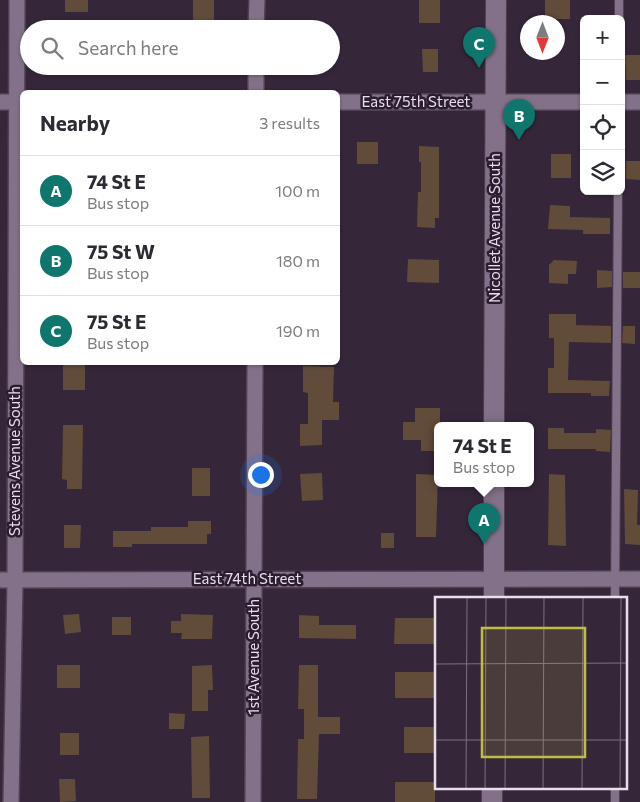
<!DOCTYPE html>
<html lang="en">
<head>
<meta charset="utf-8">
<style>
  body { margin:0; font-family:Commissioner,sans-serif; background:#f7f7f7; color:#2b2b33 }
  .controls { position:absolute; right:15px; top:15px; display:grid; overflow:hidden; border-radius:8px; box-shadow:0 1px 4px #0004 }
  .controls button { width:45px; height:45px; display:grid; place-items:center; padding:0; border:0; border-bottom:1px solid #e1e1e2; background:#fff; color:#2b2b33; font:25px sans-serif }
  .compass { position:absolute; left:520px; top:15px; width:45px; height:45px; border-radius:50%; background:#fff; box-shadow:0 1px 4px #0004; rotate:180deg }
  .you { position:absolute; left:260px; top:474px; width:18px; height:18px; margin:-12px; border:4px solid #fff; border-radius:50%; background:#1a73e8; box-shadow:0 0 0 8px #1a73e833 }
  .badge { display:grid; place-items:center; width:32px; height:32px; border-radius:50%; background:#0f766e; color:#fff; font-size:16px; font-weight:700 }
  .pin { position:absolute; translate:-50% -41px; filter:drop-shadow(0 1px 2px #0008) }
  .pin::after { content:''; position:absolute; top:26px; width:18px; height:15px; background:inherit; clip-path:polygon(0 0,100% 0,50% 100%) }
  .popup { position:absolute; left:434px; top:422px; width:100px; height:65px; box-sizing:border-box; display:grid; place-content:center; border-radius:8px; background:#fff; filter:drop-shadow(0 1px 4px #0005); font-size:16px; white-space:nowrap; color:#7c7c81 }
  .popup b { font-size:19px; color:#2b2b33 }
  .popup::after { content:''; position:absolute; left:50%; top:100%; margin-left:-10px; border:10px solid transparent; border-top-color:#fff }
  .list { margin:0; padding:0; list-style:none }
  h2 { display:flex; justify-content:space-between; align-items:center; height:65px; margin:0; padding:0 20px; font-size:21px }
  h2 small { font-size:16px; font-weight:400; color:#7c7c81 }
  .list li { display:grid; grid-template-columns:32px 1fr auto; gap:15px; align-items:center; box-sizing:border-box; height:70px; padding:0 20px; border-top:1px solid #e1e1e2 }
  .list b { display:block; font-size:19px; white-space:nowrap }
  .list p { margin:0; font-size:16px; white-space:nowrap; color:#7c7c81 }
  .list em { font-size:16px; font-style:normal; color:#7c7c81 }
  .icon { flex:none; width:28px; height:28px; fill:none; stroke:currentColor; stroke-width:2; stroke-linecap:round; stroke-linejoin:round }
  .map { position:relative; flex:none; width:640px; height:802px; overflow:hidden }
  .search { position:absolute; background:#fff; box-shadow:0 1px 4px #0004; left:20px; top:20px; width:320px; height:55px; display:flex; align-items:center; gap:12px; box-sizing:border-box; padding:0 18px; border-radius:28px; color:#7c7c81; font-size:19px }
  .panel { position:absolute; background:#fff; box-shadow:0 1px 4px #0004; left:20px; top:90px; width:320px; height:275px; border-radius:8px }
  .map>svg:first-child { display:block }
</style>
</head>
<body>
<div class="map">
<svg width="640" height="802" viewBox="0 0 640 802">
  <rect width="100%" height="100%" fill="#36263a"/>
  <g fill="#614b39">
    <rect x="65" y="0" width="23" height="12"/>
    <rect x="193" y="0" width="21" height="24"/>
    <rect x="419" y="0" width="21" height="23"/>
    <rect x="545" y="0" width="25" height="19"/>
    <polygon points="422,49 438,49 438,72 423,72"/>
    <polygon points="625,55 640,55 640,80 626,80"/>
    <rect x="357" y="142" width="21" height="22"/>
    <polygon points="419,146 439,147 439,218 435,218 435,228 417,227 418,192 421,192 421,162 419,162"/>
    <rect x="551" y="154" width="20" height="24"/>
    <polygon points="626,161 640,161 640,180 626,179"/>
    <polygon points="550,205 570,206 570,217 610,218 610,234 583,234 583,230 548,229"/>
    <polygon points="408,259 439,260 439,283 407,282"/>
    <polygon points="554,260 577,261 576,274 568,274 568,284 549,283 549,265"/>
    <polygon points="597,270 612,271 612,287 597,288"/>
    <rect x="623" y="272" width="17" height="16"/>
    <polygon points="549,314 576,314 576,325 611,326 611,343 569,342 568,380 610,381 609,396 591,396 591,393 548,393 548,368 554,368 554,338 549,338"/>
    <polygon points="623,326 635,326 635,344 622,343"/>
    <rect x="63" y="362" width="22" height="28"/>
    <polygon points="303,366 334,367 333,402 339,402 339,420 322,420 322,445 300,446 300,424 308,424 308,393 303,392"/>
    <polygon points="415,408 440,408 440,425 438,425 438,431 435,431 435,451 421,451 421,440 403,440 403,422 415,422"/>
    <polygon points="63,425 83,425 82,489 67,489 67,480 62,479"/>
    <polygon points="548,428 564,428 564,433 596,433 596,429 611,430 610,452 596,451 596,449 548,449"/>
    <rect x="192" y="468" width="18" height="28"/>
    <polygon points="322,473 323,500 302,501 300,474"/>
    <polygon points="416,474 438,475 436,537 416,537"/>
    <polygon points="549,474 565,475 566,546 548,545"/>
    <polygon points="624,489 638,490 637,525 640,525 640,545 625,544"/>
    <polygon points="188,521 211,521 211,534 207,534 207,544 132,544 132,547 113,547 113,531 151,531 151,527 188,527"/>
    <polygon points="64,525 81,525 80,548 64,548"/>
    <rect x="381" y="533" width="13" height="15"/>
    <polygon points="79,614 81,632 65,634 63,615"/>
    <polygon points="181,614 213,615 212,639 181,639 182,633 171,633 171,621 181,621"/>
    <polygon points="299,615 319,616 319,625 356,625 356,639 299,638"/>
    <rect x="112" y="617" width="19" height="18"/>
    <polygon points="395,618 436,618 436,644 394,644"/>
    <rect x="57" y="665" width="23" height="23"/>
    <polygon points="212,665 213,690 208,690 208,711 192,711 192,666"/>
    <polygon points="299,665 318,665 318,717 340,717 340,734 319,734 317,799 297,799 298,739 304,739 304,709 298,709"/>
    <polygon points="395,672 434,672 434,680 436,680 436,698 395,698"/>
    <polygon points="169,713 185,714 184,729 169,729"/>
    <rect x="404" y="727" width="31" height="26"/>
    <rect x="60" y="733" width="19" height="22"/>
    <polygon points="209,736 210,798 192,798 191,737"/>
    <polygon points="59,779 75,779 76,801 60,802"/>
    <rect x="395" y="782" width="40" height="20"/>
  </g>
  <g fill="none" stroke-linecap="round" stroke-linejoin="round">
    <g stroke="#4e4152" stroke-width="10">
      <g id="lane">
        <polyline points="619,19 619,0"/>
        <polyline points="615,598 618,191"/>
        <polyline points="615,802 615,788"/>
      </g>
    </g>
    <g stroke="#4e4152" stroke-width="18">
      <g id="street">
        <polyline points="256,29 257,0"/>
        <polyline points="256,92 256,66"/>
        <polyline points="0,102 22,102"/>
        <polyline points="338,102 584,102"/>
        <polyline points="621,102 640,102"/>
        <polyline points="0,580 640,579"/>
        <polyline points="11,802 15,580 17,0"/>
        <polyline points="253,802 255,362"/>
      </g>
    </g>
    <g stroke="#4e4152" stroke-width="22">
      <g id="secondary">
        <polyline points="494,425 496,0"/>
        <polyline points="494,598 494,483"/>
        <polyline points="492,802 492,788"/>
      </g>
    </g>
    <use href="#lane" stroke="#837189" stroke-width="8"/>
    <use href="#street" stroke="#837189" stroke-width="15"/>
    <use href="#secondary" stroke="#837189" stroke-width="20"/>
  </g>
  <g text-anchor="middle" stroke-width="5" stroke-linejoin="round" paint-order="stroke">
    <g font-size="15" fill="#e9dfec" stroke="#2b1d30">
      <text x="416" y="107">East 75th Street</text>
      <text transform="translate(495 228) rotate(-90)" y="5">Nicollet Avenue South</text>
      <text transform="translate(15 461) rotate(-90)" y="5">Stevens Avenue South</text>
      <text x="247" y="584">East 74th Street</text>
      <text transform="translate(254 657) rotate(-90)" y="5">1st Avenue South</text>
    </g>
  </g>
  <g transform="translate(435 597)">
    <rect width="192" height="192" fill="#36263a"/>
    <path fill="none" stroke="#7e7081" stroke-width="1" d="M 0,67 L 193,66M 0,143 L 193,143M 31,192 L 32,0M 50,192 L 51,0M 70,192 L 71,0M 108,192 L 109,0M 147,192 L 148,0M 185,192 L 186,0"/>
    <path fill="#bfbe42" fill-opacity="0.15" stroke="#bfbe42" stroke-width="2.5" d="M 47,31 L 150,31 L 150,160 L 47,160 Z"/>
    <rect width="192" height="192" fill="none" stroke="#e9dfec" stroke-width="2.5"/>
  </g>
</svg>
<div class="controls">
<button>+</button>
<button>−</button>
<button><svg class="icon" aria-label="locate" viewBox="0 0 24 24"><circle cx="12" cy="12" r="6"/><path d="M12 2v4M12 18v4M2 12h4M18 12h4"/></svg></button>
<button><svg class="icon" aria-label="layers" viewBox="0 0 24 24"><path d="M12 4l9 5-9 5-9-5zM3 14l9 5 9-5"/></svg></button>
</div>
<svg class="compass" viewBox="-18 -18 36 36"><path d="M0-13l5 13h-10z" fill="#e53935"/><path d="M0 13l5-13h-10z" fill="#7c7c81"/></svg>
<div class="you"></div>
<div class="pin badge" style="left:484px;top:544px">A</div>
<div class="popup"><b>74 St E</b>Bus stop</div>
<div class="pin badge" style="left:519px;top:140px">B</div>
<div class="pin badge" style="left:479px;top:68px">C</div>
<div class="search"><svg class="icon" aria-label="search" viewBox="0 0 24 24"><circle cx="10" cy="10" r="6"/><path d="M15 15l6 6"/></svg>Search here</div>
<section class="panel">
<h2>Nearby<small>3 results</small></h2>
<ul class="list">
<li><span class="badge">A</span><div><b>74 St E</b><p>Bus stop</p></div><em>100 m</em></li>
<li><span class="badge">B</span><div><b>75 St W</b><p>Bus stop</p></div><em>180 m</em></li>
<li><span class="badge">C</span><div><b>75 St E</b><p>Bus stop</p></div><em>190 m</em></li>
</ul>
</section>
</div>
</body>
</html>
